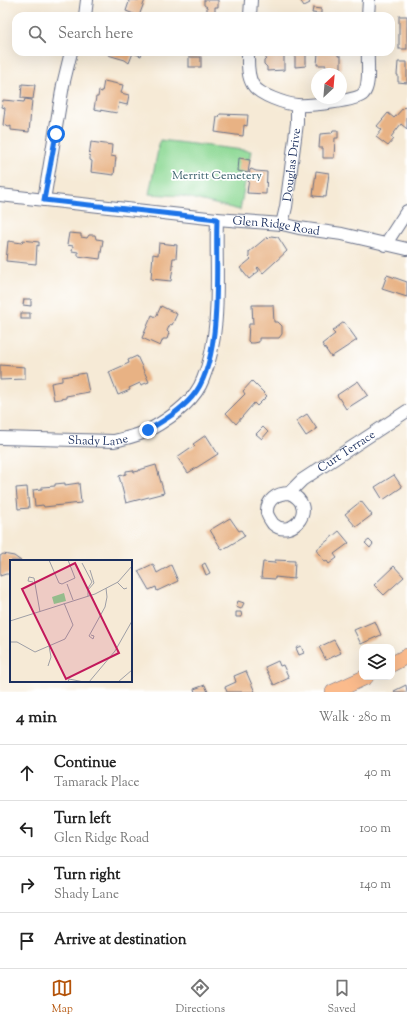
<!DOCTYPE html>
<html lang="en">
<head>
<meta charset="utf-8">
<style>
  body { margin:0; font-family:"Sorts Mill Goudy",serif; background:#f2f2f2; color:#222 }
  .controls { position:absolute; right:12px; bottom:12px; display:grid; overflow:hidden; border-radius:8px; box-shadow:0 4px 16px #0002 }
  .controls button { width:36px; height:36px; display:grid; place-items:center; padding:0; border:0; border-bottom:1px solid #e0e0e0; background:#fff; color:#222; font:20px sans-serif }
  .compass { position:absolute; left:311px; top:68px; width:36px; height:36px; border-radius:50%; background:#fff; box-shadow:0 4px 16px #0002; rotate:26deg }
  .stop { position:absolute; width:12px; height:12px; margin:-9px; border:3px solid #1a73e8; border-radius:50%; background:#fff }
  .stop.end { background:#1a73e8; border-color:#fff; box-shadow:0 1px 4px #0008 }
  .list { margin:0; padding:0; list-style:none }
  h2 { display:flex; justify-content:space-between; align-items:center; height:52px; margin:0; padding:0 16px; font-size:17px }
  h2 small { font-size:13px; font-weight:400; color:#767676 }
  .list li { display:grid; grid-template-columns:26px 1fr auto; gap:12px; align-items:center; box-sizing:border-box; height:56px; padding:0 16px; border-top:1px solid #e0e0e0 }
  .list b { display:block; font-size:15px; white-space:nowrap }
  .list p { margin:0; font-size:13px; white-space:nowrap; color:#767676 }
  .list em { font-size:13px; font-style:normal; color:#767676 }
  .icon { flex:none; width:22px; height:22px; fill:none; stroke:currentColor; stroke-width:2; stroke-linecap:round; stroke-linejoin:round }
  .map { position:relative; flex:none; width:407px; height:692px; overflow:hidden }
  .search { position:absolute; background:#fff; box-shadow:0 4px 16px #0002; left:12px; right:12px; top:12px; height:44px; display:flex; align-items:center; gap:10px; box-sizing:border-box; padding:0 14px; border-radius:12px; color:#767676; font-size:15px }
  .sheet { height:276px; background:#fff }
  nav { display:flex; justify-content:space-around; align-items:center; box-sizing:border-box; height:56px; border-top:1px solid #e0e0e0; background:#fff; font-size:11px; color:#767676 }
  nav a { display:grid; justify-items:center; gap:2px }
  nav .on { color:#b45309 }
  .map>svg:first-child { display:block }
</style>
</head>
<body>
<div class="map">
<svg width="407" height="692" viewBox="0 0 407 692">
  <rect width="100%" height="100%" fill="#fff"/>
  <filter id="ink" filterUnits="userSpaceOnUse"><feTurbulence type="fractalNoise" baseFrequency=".025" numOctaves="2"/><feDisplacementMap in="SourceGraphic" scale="8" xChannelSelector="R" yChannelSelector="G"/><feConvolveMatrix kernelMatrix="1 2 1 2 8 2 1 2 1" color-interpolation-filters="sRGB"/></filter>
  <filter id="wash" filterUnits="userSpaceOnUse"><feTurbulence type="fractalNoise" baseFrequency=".012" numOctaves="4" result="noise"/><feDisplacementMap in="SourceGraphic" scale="16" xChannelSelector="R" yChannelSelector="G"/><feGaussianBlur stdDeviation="0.9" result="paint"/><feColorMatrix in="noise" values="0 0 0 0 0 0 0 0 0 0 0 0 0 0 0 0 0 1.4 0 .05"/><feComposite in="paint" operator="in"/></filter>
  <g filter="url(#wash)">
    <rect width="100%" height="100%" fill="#f6ead6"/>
    <polygon fill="#8ed995" stroke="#54847a" points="160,140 251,151 240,210 182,196 149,194"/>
    <g id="blocks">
      <g fill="#e8b284">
        <polygon points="128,0 145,0 139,16 126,11 129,2"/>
        <polygon points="204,0 218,0 218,7 215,7 215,12 207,12 207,7 204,5"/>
        <polygon points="300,0 308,0 310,3 304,6"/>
        <polygon points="313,8 321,9 321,14 312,13"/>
        <rect x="399" y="16" width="8" height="33"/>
        <polygon points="109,52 142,52 141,56 133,53 129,63 125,60 108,55"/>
        <polygon points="202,52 218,52 218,54 202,53"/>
        <polygon points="284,52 284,70 267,71 267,67 264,64 264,61 266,59 266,53"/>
        <polygon points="318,52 338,52 338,56 341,56 341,69 337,69 337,70 326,70 326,65 317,65"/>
        <polygon points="295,54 306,54 306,66 295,67"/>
        <rect x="189" y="57" width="12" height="10"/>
        <polygon points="398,62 407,62 407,83 398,82 398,75 397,75"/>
        <polygon points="104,81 123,85 121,93 129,95 127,105 119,103 117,113 94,109 96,97 98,97 99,91 102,92"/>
        <polygon points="22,84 35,85 33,99 21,98"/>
        <polygon points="25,99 32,100 29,132 11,130 11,126 9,127 3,125 5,108 2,107 3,100 24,102"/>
        <polygon points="404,107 407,109 407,129 401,124 391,137 394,139 388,146 376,137 382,130 377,126 388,113 394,118"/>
        <polygon points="220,114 248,115 247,126 244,125 243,136 215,132 217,117 219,117"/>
        <polygon points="333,130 338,130 338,138 335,138 334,158 323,158 323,148 319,148 320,134 332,133"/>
        <polygon points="91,142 112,145 111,156 116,157 114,175 91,172 92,161 90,160 90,156 89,156"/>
        <polygon points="239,158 250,160 248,173 238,171"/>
        <polygon points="251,169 256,171 267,172 266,194 247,193 250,170"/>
        <polygon points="316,171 329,173 326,197 313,196"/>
        <polygon points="69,233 81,234 81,237 87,238 89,235 95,235 96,239 103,240 100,259 78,256 78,252 72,251 73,246 67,245"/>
        <polygon points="271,236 278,237 287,251 263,273 258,267 257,268 259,271 249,279 240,268 251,259 249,257 249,252 267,237 268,239"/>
        <polygon points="23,240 39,242 39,246 37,245 36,264 6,261 8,241 22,243"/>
        <polygon points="159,243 177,245 176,258 173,258 172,265 173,265 173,267 171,281 151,279 153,254 158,255"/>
        <polygon points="387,275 407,282 407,297 382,289"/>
        <polygon points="24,299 31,299 31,306 23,305"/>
        <polygon points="252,305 273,305 274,322 278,322 282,326 282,334 279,338 259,338 259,342 254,343 250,343 248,341 249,324 253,324"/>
        <polygon points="161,306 177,314 172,325 170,324 167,331 169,333 167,339 163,339 160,346 142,338 152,315 156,317"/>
        <rect x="21" y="313" width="9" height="6"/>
        <polygon points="344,322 357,340 331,357 322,344 335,334 332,331"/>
        <polygon points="137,356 149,382 141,385 140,383 129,388 130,390 118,395 109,372 129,363 128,360"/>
        <polygon points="0,365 25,367 25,379 0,380"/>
        <polygon points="85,373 89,392 66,396 66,398 54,400 51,383 62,381 62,377"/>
        <polygon points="252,381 267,396 257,406 254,403 236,424 226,413 245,394 243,391"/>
        <polygon points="358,381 368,395 346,409 337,395"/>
        <polygon points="307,414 317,429 306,436 296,421"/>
        <polygon points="263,427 268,432 262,439 256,434"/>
        <polygon points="206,435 218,454 188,473 177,457 190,448 190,449 195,446 193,444"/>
        <polygon points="156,465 164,493 126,503 119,476 126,474 126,471 133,470 134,472 139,471 139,470"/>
        <polygon points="394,475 402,487 383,500 375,487"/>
        <polygon points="65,483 65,485 79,483 81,503 44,507 43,505 35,506 33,490 42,489 42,487 55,486 55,484"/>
        <polygon points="27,487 29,508 18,509 16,488"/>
        <polygon points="361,501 372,515 356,527 345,514"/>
        <polygon points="230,518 239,531 241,530 245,536 222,550 210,530"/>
        <polygon points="339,531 349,543 334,554 337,558 329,564 327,561 325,562 316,550"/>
        <polygon points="369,540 373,544 370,548 365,543"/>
        <polygon points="3,554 14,556 21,561 11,561 11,574 6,574 0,576 0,556"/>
        <polygon points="275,560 295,561 294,579 275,577 275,579 261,578 263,562 275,563"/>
        <polygon points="205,563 210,573 206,575 202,565"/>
        <polygon points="153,564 157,573 171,565 178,581 157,591 156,587 149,590 138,571"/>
        <polygon points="394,566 404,577 384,595 374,585"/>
        <polygon points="238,601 244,603 241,609 236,607"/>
        <polygon points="236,612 241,612 242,617 236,617"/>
        <polygon points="375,621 381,635 361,644 354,630"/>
        <polygon points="334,640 341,653 326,660 319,647"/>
        <polygon points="301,646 304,653 299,655 296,648"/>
        <polygon points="278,661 280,666 283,665 289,678 274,685 265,667"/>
        <polygon points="246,671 255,692 227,692 225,687 236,682 234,676"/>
        <polygon points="205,685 208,692 195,692 194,689"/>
        <polygon points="406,685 407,692 395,692 394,691"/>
      </g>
    </g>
  </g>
  <g filter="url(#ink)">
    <use href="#blocks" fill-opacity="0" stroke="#687088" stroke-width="1"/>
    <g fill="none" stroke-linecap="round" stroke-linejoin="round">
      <g stroke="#687088" stroke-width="14">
        <g id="minor">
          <polyline points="85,16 87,0"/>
          <polyline points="250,16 251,0"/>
          <polyline points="368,16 369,0"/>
          <path d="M 248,52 C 248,62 247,76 253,85 C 259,95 286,104 297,105 C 307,106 357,101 363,94 C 371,86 367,63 368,52"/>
          <path id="s1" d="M 0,195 L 217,219 L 282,224 L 299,228 L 342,234 L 407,249"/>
          <polyline points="44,200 63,85 71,52"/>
          <path id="s2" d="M 282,224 L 286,207 L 297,123 L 297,105"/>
          <polyline points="385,245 407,211"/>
          <path id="s3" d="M 0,438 L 114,441 C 126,438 138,436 149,430 C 169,419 195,401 203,379 C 223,331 215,270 217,219"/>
          <path id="s4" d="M 289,493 C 320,506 292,541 273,524 C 271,521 268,517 267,513 C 266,500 277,493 289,493 L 302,480 L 407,411"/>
        </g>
      </g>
      <g stroke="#687088" stroke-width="16">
        <g id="major">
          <polyline points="392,664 407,656"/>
          <polyline points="333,692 366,677"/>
        </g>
      </g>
      <use href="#minor" stroke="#fff" stroke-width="12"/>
      <use href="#major" stroke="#fbbb8c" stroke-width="15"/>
    </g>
  </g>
  <g fill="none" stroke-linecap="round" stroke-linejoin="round" filter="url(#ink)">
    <path stroke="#1a73e8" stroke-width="5" d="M 56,134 L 44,200 L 217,219 C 215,267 224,361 192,397 C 180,411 163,421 148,430"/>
  </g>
  <g text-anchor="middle" stroke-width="3.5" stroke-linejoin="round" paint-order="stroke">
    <g font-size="12" fill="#1b2f5e" stroke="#fff">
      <text dy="4" stroke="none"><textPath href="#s2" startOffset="60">Douglas Drive</textPath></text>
      <text dy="4" stroke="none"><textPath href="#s1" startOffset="278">Glen Ridge Road</textPath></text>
      <text dy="4" stroke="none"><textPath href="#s3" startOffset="98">Shady Lane</textPath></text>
      <text dy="4" stroke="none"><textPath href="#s4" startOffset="182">Curt Terrace</textPath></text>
    </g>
    <g font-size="12" fill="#3e626e" stroke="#fff">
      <text x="217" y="179">Merritt Cemetery</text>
    </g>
  </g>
  <g transform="translate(10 560)">
    <rect width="122" height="122" fill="#f6ead6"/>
    <path d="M 54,33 L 56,41 L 44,44 L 42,37 Z" fill="#8ed995"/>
    <path fill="none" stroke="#9e9fa6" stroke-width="1" d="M 39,0 L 49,23 L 52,24 L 65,18 L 58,0M 72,3 L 82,22 L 78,28 L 78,36M 23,22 L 18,21 L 19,17 L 24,18 L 30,52M 107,22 L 114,29 L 117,28M 57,24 L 63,40M 78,30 L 84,23 L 80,10M 0,61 L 85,34 L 108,22 L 122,6M 81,75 L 84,76 L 83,79 L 79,76 L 95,47 L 97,37 L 96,28M 0,82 L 7,82 L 25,92 L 55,79 L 63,65 L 54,43M 38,106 L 41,97 L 39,86M 58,122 L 59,119 L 74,122M 79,122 L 105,91 L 122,61M 108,122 L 122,110"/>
    <path fill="#c2185b" fill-opacity="0.15" stroke="#c2185b" stroke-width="2" d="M 65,3 L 109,93 L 56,119 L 12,29 Z"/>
    <rect width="122" height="122" fill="none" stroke="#1b2f5e" stroke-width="2"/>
  </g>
</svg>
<div class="controls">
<button><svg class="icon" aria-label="layers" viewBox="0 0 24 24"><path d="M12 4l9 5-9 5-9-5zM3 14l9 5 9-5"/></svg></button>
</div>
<svg class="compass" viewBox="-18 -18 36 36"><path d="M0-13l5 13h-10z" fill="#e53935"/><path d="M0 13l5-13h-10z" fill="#767676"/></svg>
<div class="stop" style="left:56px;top:134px"></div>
<div class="stop end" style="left:148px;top:430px"></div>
<div class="search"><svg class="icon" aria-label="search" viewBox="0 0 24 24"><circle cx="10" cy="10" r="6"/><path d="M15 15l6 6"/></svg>Search here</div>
</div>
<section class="sheet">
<h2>4 min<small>Walk · 280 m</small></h2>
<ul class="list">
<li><svg class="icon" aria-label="ahead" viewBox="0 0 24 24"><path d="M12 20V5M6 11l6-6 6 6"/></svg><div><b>Continue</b><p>Tamarack Place</p></div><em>40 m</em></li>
<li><svg class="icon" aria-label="left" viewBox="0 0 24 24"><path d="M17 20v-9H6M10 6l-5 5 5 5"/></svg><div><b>Turn left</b><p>Glen Ridge Road</p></div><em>100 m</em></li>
<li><svg class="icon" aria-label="right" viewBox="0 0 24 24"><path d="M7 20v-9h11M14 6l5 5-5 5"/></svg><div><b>Turn right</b><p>Shady Lane</p></div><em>140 m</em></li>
<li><svg class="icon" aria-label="arrive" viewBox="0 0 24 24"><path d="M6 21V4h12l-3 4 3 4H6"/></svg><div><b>Arrive at destination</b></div></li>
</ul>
</section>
<nav>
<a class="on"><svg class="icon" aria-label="map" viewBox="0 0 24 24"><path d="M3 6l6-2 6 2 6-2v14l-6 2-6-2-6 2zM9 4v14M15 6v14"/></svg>Map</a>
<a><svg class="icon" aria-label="directions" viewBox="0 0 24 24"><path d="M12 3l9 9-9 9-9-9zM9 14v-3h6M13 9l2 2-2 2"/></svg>Directions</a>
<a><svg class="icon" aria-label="saved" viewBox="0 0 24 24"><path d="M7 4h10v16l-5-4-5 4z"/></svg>Saved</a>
</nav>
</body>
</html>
